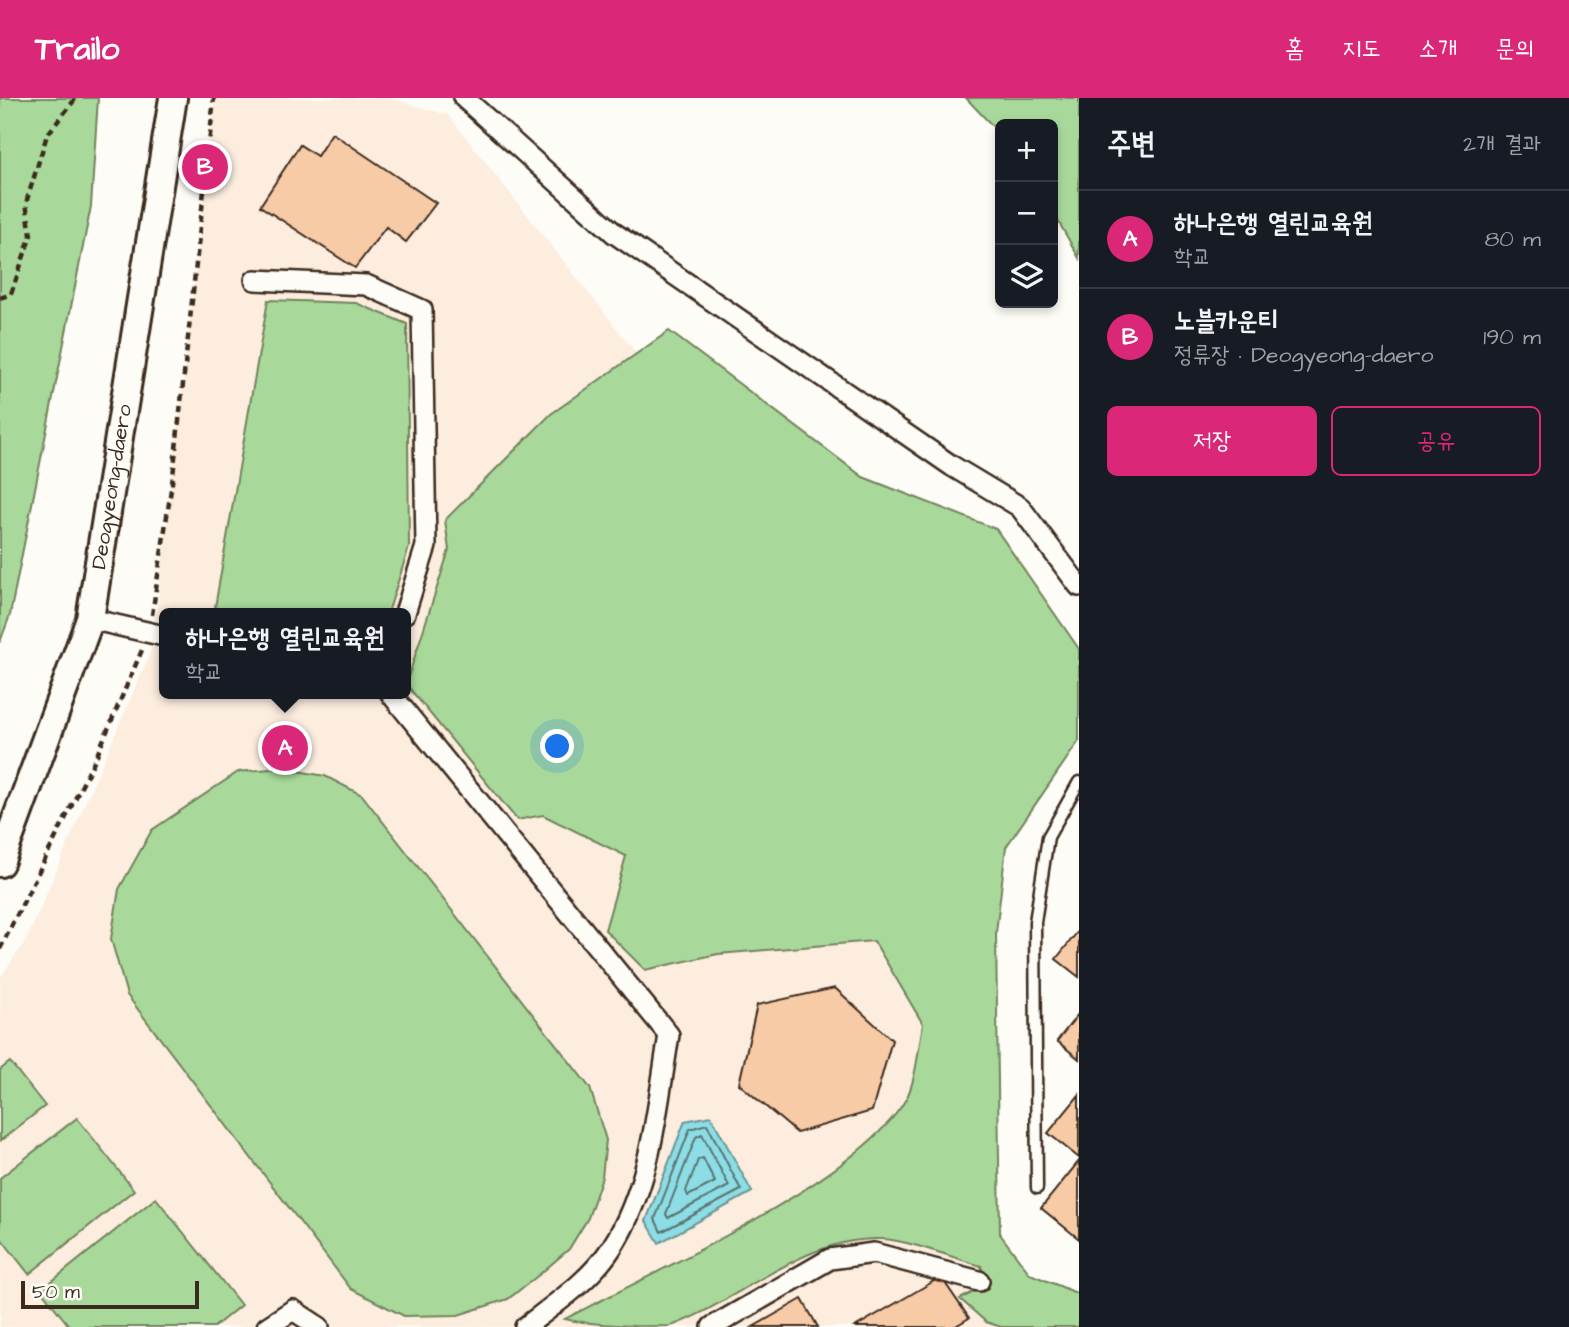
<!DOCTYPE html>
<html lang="ko">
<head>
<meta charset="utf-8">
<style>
  body { margin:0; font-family:"Architects Daughter","Poor Story",sans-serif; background:#20242c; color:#f1f3f6 }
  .controls { position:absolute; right:21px; top:21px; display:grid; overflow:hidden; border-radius:10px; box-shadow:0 4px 10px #0003 }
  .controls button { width:63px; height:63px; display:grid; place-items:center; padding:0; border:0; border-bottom:2px solid #363941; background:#171b24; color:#f1f3f6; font:35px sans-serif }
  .scale { position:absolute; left:21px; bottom:18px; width:178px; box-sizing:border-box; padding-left:7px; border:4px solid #3b2a1e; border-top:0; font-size:19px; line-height:24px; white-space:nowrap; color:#3b2a1e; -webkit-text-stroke:5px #fdfcf7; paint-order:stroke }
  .you { position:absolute; left:558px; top:649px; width:24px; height:24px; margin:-18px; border:5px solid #fff; border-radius:50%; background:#1a73e8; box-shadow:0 0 0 10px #1a73e833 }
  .badge { display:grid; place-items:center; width:46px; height:46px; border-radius:50%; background:#db2777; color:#fff; font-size:23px; font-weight:700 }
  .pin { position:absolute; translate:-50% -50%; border:4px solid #fff; box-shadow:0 2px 7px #0006 }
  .popup { position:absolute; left:159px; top:510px; width:252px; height:91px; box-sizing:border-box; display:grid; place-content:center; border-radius:10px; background:#171b24; filter:drop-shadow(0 2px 5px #0005); font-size:23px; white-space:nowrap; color:#9ea1a6 }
  .popup b { font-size:26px; color:#f1f3f6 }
  .popup::after { content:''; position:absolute; left:50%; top:100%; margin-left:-14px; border:14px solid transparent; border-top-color:#171b24 }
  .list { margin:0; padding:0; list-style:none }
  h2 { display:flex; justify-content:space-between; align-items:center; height:91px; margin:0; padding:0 28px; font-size:30px }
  h2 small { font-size:23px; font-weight:400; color:#9ea1a6 }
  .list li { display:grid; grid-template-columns:46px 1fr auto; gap:21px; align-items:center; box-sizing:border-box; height:98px; padding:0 28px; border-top:2px solid #363941 }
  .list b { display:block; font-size:26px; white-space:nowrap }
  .list p { margin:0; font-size:23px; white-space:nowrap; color:#9ea1a6 }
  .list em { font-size:23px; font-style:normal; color:#9ea1a6 }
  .actions { display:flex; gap:14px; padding:21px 28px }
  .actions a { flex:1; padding:16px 0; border:2px solid #db2777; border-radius:10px; text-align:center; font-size:24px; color:#db2777 }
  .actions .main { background:#db2777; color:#fff }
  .icon { flex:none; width:38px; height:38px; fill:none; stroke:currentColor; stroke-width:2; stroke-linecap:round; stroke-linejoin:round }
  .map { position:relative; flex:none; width:1079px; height:1229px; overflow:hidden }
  header { display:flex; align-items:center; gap:42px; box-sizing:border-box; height:98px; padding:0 35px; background:#db2777; color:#fff }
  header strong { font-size:33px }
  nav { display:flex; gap:38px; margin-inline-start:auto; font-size:24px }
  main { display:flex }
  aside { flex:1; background:#171b24 }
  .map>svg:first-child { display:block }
</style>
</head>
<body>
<header>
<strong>Trailo</strong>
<nav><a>홈</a><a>지도</a><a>소개</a><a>문의</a></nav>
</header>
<main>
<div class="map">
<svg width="1079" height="1229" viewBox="0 0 1079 1229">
  <rect width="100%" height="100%" fill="#fdfcf7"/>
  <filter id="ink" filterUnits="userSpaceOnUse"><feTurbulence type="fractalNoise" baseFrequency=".0143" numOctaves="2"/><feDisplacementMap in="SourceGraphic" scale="14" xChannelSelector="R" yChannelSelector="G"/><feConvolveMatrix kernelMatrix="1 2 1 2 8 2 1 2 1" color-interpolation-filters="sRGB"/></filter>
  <g filter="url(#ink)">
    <path fill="#fceddf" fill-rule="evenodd" d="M 215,0 L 388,0 L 448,17 L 637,256 L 552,315 L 545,716 L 628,757 L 720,856 L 876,842 L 924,925 L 909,996 L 878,1038 L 842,1065 L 982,1167 L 989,1186 L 962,1200 L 1005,1229 L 0,1229 L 0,880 L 27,841 L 153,548 ZM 164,515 L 406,515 L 406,596 L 164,596 Z"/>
    <g fill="#a8d99a" stroke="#72825c" stroke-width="2">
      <polygon points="0,0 98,0 91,108 10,517 0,544"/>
      <polygon points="966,0 1079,0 1079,160 1053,114 1053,26 1000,26 1000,36"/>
      <polygon points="268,202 356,205 407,226 409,449 388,515 214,515"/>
      <path d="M 669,233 L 863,379 L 996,431 L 1079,551 L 1079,643 L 1006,749 L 996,835 L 1000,1136 L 1030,1176 L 1079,1196 L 1079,1229 L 1001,1229 L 986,1224 L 960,1201 L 987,1187 L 981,1168 C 954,1160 908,1142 882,1141 C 803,1138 742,1202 671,1228 C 648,1229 589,1227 565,1221 C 650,1176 864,1080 907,999 C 916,982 919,946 923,926 L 874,843 L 718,856 L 645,872 L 605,832 L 626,758 L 543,717 L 517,722 L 406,586 L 449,452 L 445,422 L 551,316 Z"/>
      <polygon points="281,670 325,678 362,697 590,990 606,1042 602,1079 588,1120 569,1151 540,1176 508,1201 458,1217 404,1218 351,1191 127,897 111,841 119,791 152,732 238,674"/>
      <polygon points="10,964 45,1008 0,1043 0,972"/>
      <polygon points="77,1020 134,1092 29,1176 0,1139 0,1080"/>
      <polygon points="156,1100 241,1207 214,1229 70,1229 41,1192"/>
    </g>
    <polygon fill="#8cdde5" stroke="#6c9595" stroke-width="2" points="711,1018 752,1094 659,1145 646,1123 685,1023"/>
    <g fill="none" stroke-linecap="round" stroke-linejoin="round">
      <g stroke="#5b726e" stroke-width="2">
        <polygon points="707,1026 741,1092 661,1134 655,1121 690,1031"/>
        <polygon points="702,1036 729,1088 668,1120 666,1116 696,1039"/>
        <polygon points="703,1060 715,1084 688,1098 686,1093 698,1062"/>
      </g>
    </g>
    <g fill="#f8cba7" stroke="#3b2a1e" stroke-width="2">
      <polygon points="332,35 436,105 406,144 386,129 355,170 260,108 300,47 317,58"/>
      <polygon points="1079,832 1079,879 1056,861"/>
      <polygon points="835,890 892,942 872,1013 797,1035 739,986 757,907"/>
      <polygon points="1079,915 1079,961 1057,943"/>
      <polygon points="1079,997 1079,1060 1048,1035"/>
      <polygon points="1079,1063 1079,1141 1041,1110"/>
      <polygon points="941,1179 969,1220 954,1229 855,1229"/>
      <polygon points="802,1201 818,1229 753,1229"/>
    </g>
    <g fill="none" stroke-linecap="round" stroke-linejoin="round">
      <g stroke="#3b2a1e" stroke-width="15">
        <polyline id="service" points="1037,1090 1035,824 1048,739 1079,684"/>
      </g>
      <g stroke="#3b2a1e" stroke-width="24">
        <g id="minor">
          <polyline points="464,0 614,135 952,368 1020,409 1079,488"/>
          <polyline points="255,182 366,187 422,212 426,448 405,515"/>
          <polyline points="90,521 164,538"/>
          <path d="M 391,596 L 669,937 C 657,1009 652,1086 612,1149 C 591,1182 555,1206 525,1229"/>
          <polyline points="267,1229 293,1212 319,1229"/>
          <polyline points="712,1229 830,1161 874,1155 979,1183"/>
        </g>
      </g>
      <g stroke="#3b2a1e" stroke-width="32">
        <g id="secondary">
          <path id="s1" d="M 0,765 L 90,521 L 173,0"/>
        </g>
      </g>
      <g stroke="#3b2a1e" stroke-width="4.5" stroke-dasharray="7 5" stroke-linecap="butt">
        <polyline points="0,200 11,196 31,137 26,105 47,37 76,0"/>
        <polyline points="152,517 173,378 214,0"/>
        <polyline points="0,851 96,659 142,552"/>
      </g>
      <use href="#service" stroke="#fdfcf7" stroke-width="10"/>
      <use href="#minor" stroke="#fdfcf7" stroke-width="19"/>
      <use href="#secondary" stroke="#fdfcf7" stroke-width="26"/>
    </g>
  </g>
  <g text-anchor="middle" stroke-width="5" stroke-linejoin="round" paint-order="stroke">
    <g font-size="21" fill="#3b2a1e" stroke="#fdfcf7">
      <text dy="7" stroke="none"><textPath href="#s1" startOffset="394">Deogyeong-daero</textPath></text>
    </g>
  </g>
</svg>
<div class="controls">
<button>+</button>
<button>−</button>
<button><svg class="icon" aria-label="layers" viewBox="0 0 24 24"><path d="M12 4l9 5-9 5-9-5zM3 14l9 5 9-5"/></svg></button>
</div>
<div class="scale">50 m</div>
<div class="you"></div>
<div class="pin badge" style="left:285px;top:650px">A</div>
<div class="popup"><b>하나은행 열린교육원</b>학교</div>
<div class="pin badge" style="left:205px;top:69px">B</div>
</div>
<aside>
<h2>주변<small>2개 결과</small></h2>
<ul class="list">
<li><span class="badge">A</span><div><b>하나은행 열린교육원</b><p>학교</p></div><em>80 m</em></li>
<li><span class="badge">B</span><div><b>노블카운티</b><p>정류장 · Deogyeong-daero</p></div><em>190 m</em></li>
</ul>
<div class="actions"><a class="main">저장</a><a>공유</a></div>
</aside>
</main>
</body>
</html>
